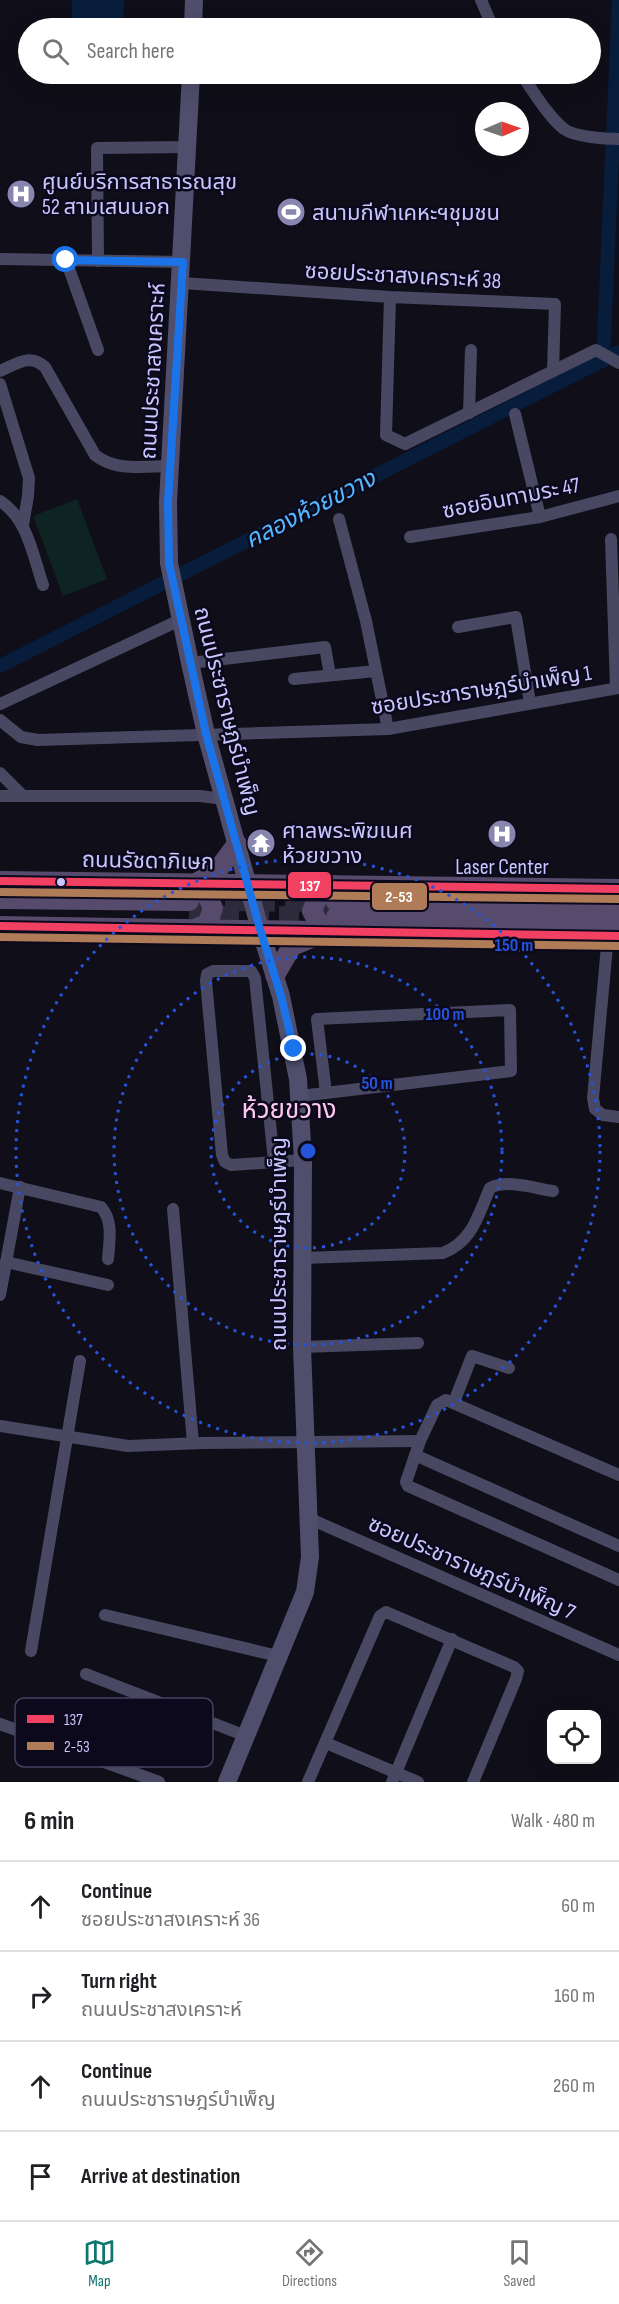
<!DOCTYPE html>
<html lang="en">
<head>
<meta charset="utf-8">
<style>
  body { margin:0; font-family:"Sofia Sans Condensed","Noto Sans Thai",sans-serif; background:#f2f2f2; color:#202124 }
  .controls { position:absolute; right:18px; bottom:18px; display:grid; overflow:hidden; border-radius:12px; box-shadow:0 6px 24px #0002 }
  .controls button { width:54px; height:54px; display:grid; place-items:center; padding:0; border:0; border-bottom:2px solid #e0e0e0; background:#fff; color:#202124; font:30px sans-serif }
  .compass { position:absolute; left:475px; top:102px; width:54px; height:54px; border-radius:50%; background:#fff; box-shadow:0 6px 24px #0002; rotate:88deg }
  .stop { position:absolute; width:18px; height:18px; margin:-14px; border:4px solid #1a73e8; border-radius:50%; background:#fff }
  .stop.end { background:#1a73e8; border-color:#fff; box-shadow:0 2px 6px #0008 }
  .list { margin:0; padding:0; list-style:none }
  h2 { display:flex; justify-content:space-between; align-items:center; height:78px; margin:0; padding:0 24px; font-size:26px }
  h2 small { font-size:20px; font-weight:400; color:#757577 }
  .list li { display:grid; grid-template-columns:39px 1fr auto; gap:18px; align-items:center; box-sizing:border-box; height:90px; padding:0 24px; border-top:2px solid #e0e0e0 }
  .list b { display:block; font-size:22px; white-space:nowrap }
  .list p { margin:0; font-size:20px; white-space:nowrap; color:#757577 }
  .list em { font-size:20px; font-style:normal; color:#757577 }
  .icon { flex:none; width:33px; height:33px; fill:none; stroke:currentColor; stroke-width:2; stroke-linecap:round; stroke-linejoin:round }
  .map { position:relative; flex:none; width:619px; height:1782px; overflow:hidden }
  .search { position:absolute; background:#fff; box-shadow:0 6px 24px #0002; left:18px; right:18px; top:18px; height:66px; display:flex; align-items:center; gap:15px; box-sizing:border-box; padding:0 21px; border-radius:33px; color:#757577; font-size:22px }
  .sheet { height:438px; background:#fff }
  nav { display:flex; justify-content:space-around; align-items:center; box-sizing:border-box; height:84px; border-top:2px solid #e0e0e0; background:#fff; font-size:16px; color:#757577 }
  nav a { display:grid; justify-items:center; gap:3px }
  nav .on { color:#0f766e }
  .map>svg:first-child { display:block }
</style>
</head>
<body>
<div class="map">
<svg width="619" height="1782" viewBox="0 0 619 1782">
  <rect width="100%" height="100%" fill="#100e18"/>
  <polygon fill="#0d2423" points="77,499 107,579 63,596 33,516"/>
  <polygon fill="#071d3b" points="72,0 124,0 123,28 72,26"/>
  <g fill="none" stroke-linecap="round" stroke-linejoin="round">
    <g stroke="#071d3b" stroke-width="14">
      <polyline points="603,361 619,0"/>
      <polyline points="0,666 619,352"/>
    </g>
    <g stroke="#2c2a3b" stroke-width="20" stroke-dasharray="20 10" stroke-linecap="butt">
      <polyline points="195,901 331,902"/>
      <polyline points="189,915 330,917"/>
    </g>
    <g stroke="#484863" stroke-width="12">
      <polyline points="481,0 493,28"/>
      <path d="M 521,74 C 534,92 547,115 564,129 C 575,137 605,139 619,139"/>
      <polyline points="0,259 183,262"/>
      <polyline points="66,260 98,350"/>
      <polyline points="98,261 97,148 188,147"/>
      <polyline points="182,283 390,297 555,304 553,371"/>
      <polyline points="390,297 386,435 405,444 596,350 619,363"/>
      <path d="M 0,371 C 17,364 29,353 45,367 L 95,455 C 116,472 145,466 171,466"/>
      <polyline points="0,384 29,478 28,496 23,525"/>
      <polyline points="469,413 471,350"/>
      <polyline points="515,414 540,517"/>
      <path d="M 0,501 C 28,519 33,556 43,585"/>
      <polyline points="339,519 366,621 388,729"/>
      <polyline points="410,537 540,517 619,496"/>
      <polyline points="611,539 616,688"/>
      <polyline points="458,627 516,617 530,703"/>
      <polyline points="190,663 325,647 330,675"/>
      <polyline points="294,679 376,671"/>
      <polyline points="0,704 180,620"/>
      <polyline points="0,720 21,737 38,740 388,729 619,688"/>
      <polyline points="0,773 22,795"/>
      <polyline points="0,796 200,796 224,799"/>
      <polyline points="608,935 593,1098 595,1109 603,1115 619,1117"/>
      <polyline points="300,1096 511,1071 510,1010 317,1019 326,1093"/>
      <polyline points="274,1161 255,978 251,971 213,971 207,974 206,981 222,1155 225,1162 231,1165 303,1160"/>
      <path d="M 0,1183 L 101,1207 C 114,1222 109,1242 108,1259"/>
      <polyline points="173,1209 193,1443"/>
      <path d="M 303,1258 L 443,1253 C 473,1241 478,1215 490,1188 C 508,1179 533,1188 553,1191"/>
      <polyline points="6,1262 108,1285"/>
      <polyline points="0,1295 20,1187"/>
      <polyline points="302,1347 418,1343"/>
      <polyline points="454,1402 472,1356 509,1368"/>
      <polyline points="0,1426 128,1446 201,1443 420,1441"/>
      <polyline points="415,1455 619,1546"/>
      <polyline points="619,1475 446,1400 437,1405 420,1441 406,1482 408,1486 619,1580"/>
      <polyline points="308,1518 619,1655"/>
      <polyline points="105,1615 278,1656"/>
      <polyline points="31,1651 80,1361"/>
      <polyline points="86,1674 246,1736"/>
      <polyline points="0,1724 159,1782"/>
      <polyline points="326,1743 418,1782"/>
      <polyline points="308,1782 380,1616 386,1612 514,1667 518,1671 516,1679 473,1782"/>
      <polyline points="392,1782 452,1639"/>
    </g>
    <g stroke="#4f4f6d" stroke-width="18">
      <polyline points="193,28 194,0"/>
      <polyline points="191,74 168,502 169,563 190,663 206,734 260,929 281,996 298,1079 303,1160 302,1347 310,1557 305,1592 227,1782"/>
    </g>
    <g stroke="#564b6c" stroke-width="20">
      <polyline points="0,881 619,889"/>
      <polyline points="193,885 217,871 237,844"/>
      <polyline points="193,885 206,893 213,908 208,923 197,928"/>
      <polyline points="333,885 319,894 312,911 319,924 333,931"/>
      <polyline points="0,899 189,901"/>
      <polyline points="336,902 619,906"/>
      <polyline points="336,917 619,921"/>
      <polyline points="0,926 619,936"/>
      <polyline points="275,975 292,946 322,934"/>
    </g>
    <g stroke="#0c091d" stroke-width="12">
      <g id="bus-1">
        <polyline points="0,881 619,889"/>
        <polyline points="0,926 619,936"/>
      </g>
    </g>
    <g stroke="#0c091d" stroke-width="12">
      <g id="bus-2">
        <polyline points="0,892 619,899"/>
        <polyline points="0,937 619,946"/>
      </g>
    </g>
    <use href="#bus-1" stroke="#f24062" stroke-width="8"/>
    <use href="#bus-2" stroke="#b07c57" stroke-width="8"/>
  </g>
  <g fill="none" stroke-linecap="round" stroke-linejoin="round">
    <polyline stroke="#1a73e8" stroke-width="8" points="66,260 183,262 168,502 169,563 206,734 260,929 281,996 294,1049"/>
  </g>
  <g fill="none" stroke="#2654da" stroke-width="3" stroke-dasharray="3 6">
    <circle cx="308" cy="1151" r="97"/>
    <circle cx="308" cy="1151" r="194"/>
    <circle cx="308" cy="1151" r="292"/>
  </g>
  <defs>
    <g id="hospital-disc" transform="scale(1.5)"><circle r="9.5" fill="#8886ae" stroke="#0c091d"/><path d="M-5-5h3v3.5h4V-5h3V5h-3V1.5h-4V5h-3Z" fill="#fff"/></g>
    <g id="stadium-disc" transform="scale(1.5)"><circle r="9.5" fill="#8886ae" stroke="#0c091d"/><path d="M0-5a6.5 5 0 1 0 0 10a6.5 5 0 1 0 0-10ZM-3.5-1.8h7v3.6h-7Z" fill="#fff"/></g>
    <g id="temple-disc" transform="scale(1.5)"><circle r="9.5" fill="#8886ae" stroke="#0c091d"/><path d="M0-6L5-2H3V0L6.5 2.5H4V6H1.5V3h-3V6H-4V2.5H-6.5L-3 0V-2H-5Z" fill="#fff"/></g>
  </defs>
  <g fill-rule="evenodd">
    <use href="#hospital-disc" x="21" y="194"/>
    <use href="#stadium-disc" x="291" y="212"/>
    <use href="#hospital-disc" x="502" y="834"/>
    <use href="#temple-disc" x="261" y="843"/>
  </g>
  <circle fill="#c9c6ff" stroke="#0c091d" stroke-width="2" cx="61" cy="882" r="5"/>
  <g text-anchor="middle" stroke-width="5" stroke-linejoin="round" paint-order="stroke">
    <g font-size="22" fill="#c9c6ff" stroke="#0c091d" text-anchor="start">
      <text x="42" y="189">ศูนย์บริการสาธารณสุข<tspan x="42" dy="25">52 สามเสนนอก</tspan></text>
      <text x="312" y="220">สนามกีฬาเคหะฯชุมชน</text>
      <text x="282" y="838">ศาลพระพิฆเนศ<tspan x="282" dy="25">ห้วยขวาง</tspan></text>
      <text x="502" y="874" text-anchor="middle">Laser Center</text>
    </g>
    <g font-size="22" fill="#c9c6ff" stroke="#0c091d">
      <text transform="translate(403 275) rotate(3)" y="8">ซอยประชาสงเคราะห์ 38</text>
      <text transform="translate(152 371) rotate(-87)" y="8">ถนนประชาสงเคราะห์</text>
      <text transform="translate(511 497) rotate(-11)" y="8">ซอยอินทามระ 47</text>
      <text transform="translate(481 689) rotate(-9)" y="8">ซอยประชาราษฎร์บำเพ็ญ 1</text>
      <text transform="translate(228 711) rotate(76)" y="8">ถนนประชาราษฎร์บำเพ็ญ</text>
      <text transform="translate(148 860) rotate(1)" y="8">ถนนรัชดาภิเษก</text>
      <text transform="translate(278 1244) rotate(-90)" y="8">ถนนประชาราษฎร์บำเพ็ญ</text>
      <text transform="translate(472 1567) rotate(24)" y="8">ซอยประชาราษฎร์บำเพ็ญ 7</text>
    </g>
    <g font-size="24" font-style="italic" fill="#54b8ff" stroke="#0c091d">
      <text transform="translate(310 509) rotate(-27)" y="8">คลองห้วยขวาง</text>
    </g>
    <g font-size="26" fill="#ffc8ed" stroke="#0c091d">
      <text x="289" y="1118">ห้วยขวาง</text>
    </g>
  </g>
  <rect x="15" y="1698" width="198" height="69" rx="9" fill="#0c091d" stroke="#454261" stroke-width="1.5"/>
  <rect x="27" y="1715" width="27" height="8" fill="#f24062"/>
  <rect x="27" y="1742" width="27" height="8" fill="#b07c57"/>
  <g font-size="16" fill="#c9c6ff">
    <text x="64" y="1725">137</text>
    <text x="64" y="1752">2-53</text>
  </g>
  <circle cx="308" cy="1151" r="9" fill="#2654da" stroke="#0c091d" stroke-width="3"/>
  <g font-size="18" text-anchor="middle" font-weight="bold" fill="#2654da" stroke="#0c091d" stroke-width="5" stroke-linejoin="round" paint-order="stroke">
    <text x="514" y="951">150 m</text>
    <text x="445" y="1020">100 m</text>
    <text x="377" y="1089">50 m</text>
  </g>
  <g stroke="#0c091d" stroke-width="2">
    <rect x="287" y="871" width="45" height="28" rx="6" fill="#f24062"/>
    <rect x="371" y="882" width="57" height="29" rx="6" fill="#b07c57"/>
  </g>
  <g font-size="16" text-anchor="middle" font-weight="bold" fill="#fff">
    <text x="310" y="891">137</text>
    <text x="399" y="902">2-53</text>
  </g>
</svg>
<div class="controls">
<button><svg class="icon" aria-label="locate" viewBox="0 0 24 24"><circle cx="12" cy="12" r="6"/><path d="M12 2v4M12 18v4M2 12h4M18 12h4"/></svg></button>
</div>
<svg class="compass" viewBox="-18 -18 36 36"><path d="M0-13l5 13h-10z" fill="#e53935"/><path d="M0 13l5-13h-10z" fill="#757577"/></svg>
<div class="stop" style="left:66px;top:260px"></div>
<div class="stop end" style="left:294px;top:1049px"></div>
<div class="search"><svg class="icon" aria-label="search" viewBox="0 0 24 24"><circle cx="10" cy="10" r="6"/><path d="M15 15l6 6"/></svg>Search here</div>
</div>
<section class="sheet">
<h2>6 min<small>Walk · 480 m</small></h2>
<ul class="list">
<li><svg class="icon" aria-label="ahead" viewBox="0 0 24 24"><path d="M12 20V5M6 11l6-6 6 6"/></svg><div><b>Continue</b><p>ซอยประชาสงเคราะห์ 36</p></div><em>60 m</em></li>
<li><svg class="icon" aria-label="right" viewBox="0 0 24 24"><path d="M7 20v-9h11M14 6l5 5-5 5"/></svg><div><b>Turn right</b><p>ถนนประชาสงเคราะห์</p></div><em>160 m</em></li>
<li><svg class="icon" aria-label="ahead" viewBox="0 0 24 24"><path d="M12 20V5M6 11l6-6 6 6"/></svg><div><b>Continue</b><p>ถนนประชาราษฎร์บำเพ็ญ</p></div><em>260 m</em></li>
<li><svg class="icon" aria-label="arrive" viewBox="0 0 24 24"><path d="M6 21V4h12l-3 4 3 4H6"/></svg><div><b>Arrive at destination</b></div></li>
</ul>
</section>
<nav>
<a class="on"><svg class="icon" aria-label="map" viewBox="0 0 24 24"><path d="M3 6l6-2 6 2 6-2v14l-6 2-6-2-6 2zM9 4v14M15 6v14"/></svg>Map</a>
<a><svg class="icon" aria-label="directions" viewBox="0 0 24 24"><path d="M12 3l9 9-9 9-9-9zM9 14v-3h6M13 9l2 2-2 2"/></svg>Directions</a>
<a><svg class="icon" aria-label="saved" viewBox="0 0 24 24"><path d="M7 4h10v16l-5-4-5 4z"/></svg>Saved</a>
</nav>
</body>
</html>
